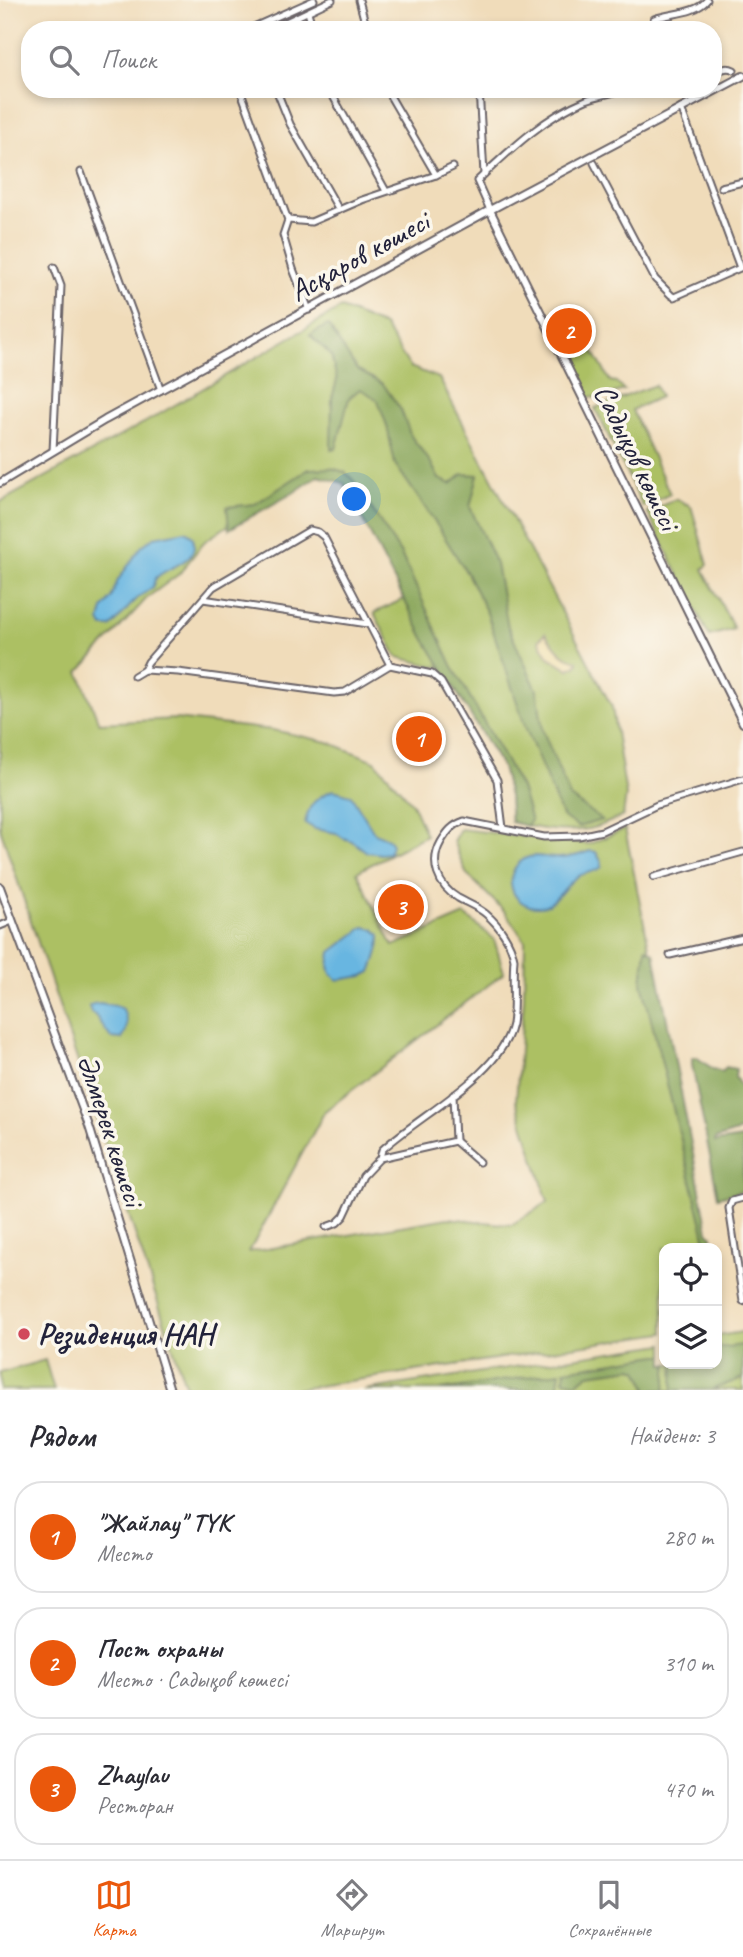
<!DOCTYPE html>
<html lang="ru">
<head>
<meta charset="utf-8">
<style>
  body { margin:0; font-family:Caveat,sans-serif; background:#f2f2f3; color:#2b2b33 }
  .controls { position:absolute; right:21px; bottom:21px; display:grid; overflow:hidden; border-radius:14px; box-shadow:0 4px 10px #0003 }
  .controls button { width:63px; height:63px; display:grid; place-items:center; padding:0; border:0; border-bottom:2px solid #e1e1e2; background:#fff; color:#2b2b33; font:35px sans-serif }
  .you { position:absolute; left:355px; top:500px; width:24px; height:24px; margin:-18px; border:5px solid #fff; border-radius:50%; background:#1a73e8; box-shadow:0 0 0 10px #1a73e833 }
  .badge { display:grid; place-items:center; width:46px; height:46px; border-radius:50%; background:#ea580c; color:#fff; font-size:23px; font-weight:700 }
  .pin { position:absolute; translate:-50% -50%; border:4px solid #fff; box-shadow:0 2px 7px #0006 }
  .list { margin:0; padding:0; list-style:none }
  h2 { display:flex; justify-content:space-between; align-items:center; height:91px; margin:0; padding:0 28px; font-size:30px }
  h2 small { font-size:23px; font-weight:400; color:#7c7c81 }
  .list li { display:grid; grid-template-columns:46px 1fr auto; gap:21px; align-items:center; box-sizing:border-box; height:112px; margin:0 14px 14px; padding:0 14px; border:2px solid #e1e1e2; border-radius:28px }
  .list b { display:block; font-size:26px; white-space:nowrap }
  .list p { margin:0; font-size:23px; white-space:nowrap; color:#7c7c81 }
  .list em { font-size:23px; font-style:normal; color:#7c7c81 }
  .icon { flex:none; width:38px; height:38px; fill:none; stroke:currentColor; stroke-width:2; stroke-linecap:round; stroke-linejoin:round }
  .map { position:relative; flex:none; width:743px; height:1390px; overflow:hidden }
  .search { position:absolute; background:#fff; box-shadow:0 4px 10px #0003; left:21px; right:21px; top:21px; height:77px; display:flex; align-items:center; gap:18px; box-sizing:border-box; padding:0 24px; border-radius:28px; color:#7c7c81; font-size:26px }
  .sheet { height:469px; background:#fff }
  nav { display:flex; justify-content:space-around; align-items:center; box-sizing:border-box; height:98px; border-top:2px solid #e1e1e2; background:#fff; font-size:19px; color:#7c7c81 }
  nav a { display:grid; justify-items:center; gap:4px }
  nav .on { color:#ea580c }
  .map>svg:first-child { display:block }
</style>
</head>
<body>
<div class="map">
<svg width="743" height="1390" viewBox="0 0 743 1390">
  <rect width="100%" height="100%" fill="#fbf7ec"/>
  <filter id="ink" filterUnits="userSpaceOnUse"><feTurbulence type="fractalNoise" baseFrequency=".0143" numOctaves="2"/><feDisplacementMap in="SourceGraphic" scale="14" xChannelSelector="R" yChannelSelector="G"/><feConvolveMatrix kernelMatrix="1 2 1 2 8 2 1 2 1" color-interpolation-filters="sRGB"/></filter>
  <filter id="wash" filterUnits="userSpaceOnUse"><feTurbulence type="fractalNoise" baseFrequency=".00686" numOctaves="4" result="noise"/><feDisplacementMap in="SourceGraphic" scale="28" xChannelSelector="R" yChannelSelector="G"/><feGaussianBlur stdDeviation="1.57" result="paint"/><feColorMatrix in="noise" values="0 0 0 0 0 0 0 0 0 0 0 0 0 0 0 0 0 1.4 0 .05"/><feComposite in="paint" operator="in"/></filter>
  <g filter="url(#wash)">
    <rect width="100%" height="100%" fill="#f0dcba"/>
    <g fill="#acc064" stroke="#677150" stroke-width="2">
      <path d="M 341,308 L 384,326 L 410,367 L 439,378 L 612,707 L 626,795 L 623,816 C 614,820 605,824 596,827 C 569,835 537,829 511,822 L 509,796 L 502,767 L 445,666 L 441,668 L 397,657 L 374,613 L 408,597 L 342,477 L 314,474 L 250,510 L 204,542 L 179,574 L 148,597 L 79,672 L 99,723 L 175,719 L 273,730 L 328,742 L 375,761 L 412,803 L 426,835 L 357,872 L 393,946 L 465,915 L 494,939 L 504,973 L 325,1111 L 249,1252 L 448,1218 L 511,1225 L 548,1202 L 516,1101 L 524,998 L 525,941 L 505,912 L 466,873 L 453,841 L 460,829 L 589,844 L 625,829 L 710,1248 L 664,1248 L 664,1333 L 291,1390 L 187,1390 L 0,828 L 0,502 L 144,423 Z"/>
      <polygon points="588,342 610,381 616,382 624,390 599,398 588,397 566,349"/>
      <polygon points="655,385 660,397 632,410 670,494 643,507 595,408"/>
      <polygon points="676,499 691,506 708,565 703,569 734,629 709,636 647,512"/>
      <polygon points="743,1332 743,1390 364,1390 664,1344 664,1364 717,1364 717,1336"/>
      <polygon points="45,1360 54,1390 0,1390 0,1373"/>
    </g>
    <g fill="#89a65a" stroke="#56644a" stroke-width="2">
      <polygon points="328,325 357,370 383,384 401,410 411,436 431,463 439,479 451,484 463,474 478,475 470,507 496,564 508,627 537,690 543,731 570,797 602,820 578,827 562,816 526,729 487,613 468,575 435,522 395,464 387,426 378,401 369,394 360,389 349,398 336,449 331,450 332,398 337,380 331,355 310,335"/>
      <polygon points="331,468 345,472 353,480 401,554 452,665 521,788 531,821 526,826 511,822 509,796 502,767 424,638 344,483 318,476 293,493 229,529 227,507 255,504 309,469"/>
      <polygon points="646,948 654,953 708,1231 712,1236 713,1248 705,1248 707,1245 642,983"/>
      <polygon points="696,1057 713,1069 722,1072 726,1067 736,1069 735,1077 743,1090 743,1130 715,1139 715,1142 743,1138 743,1191 718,1197 692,1065 692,1058"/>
      <polygon points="743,1345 743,1378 711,1390 673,1390 674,1364 717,1364 717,1348"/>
      <polygon points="657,1355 664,1355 664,1364 668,1364 665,1390 648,1390 638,1370 633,1368 589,1374 577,1383 563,1380 565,1373 564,1370"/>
      <polygon points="560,1372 557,1390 440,1390"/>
    </g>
    <path fill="#eeda9e" stroke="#887e6c" stroke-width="2" d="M 545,633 C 551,640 557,652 567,657 C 570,659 574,660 578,661 L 577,665 L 569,669 L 549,657 L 539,640 Z"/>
    <g fill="#67b6e1" stroke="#446c8e" stroke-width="2">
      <path d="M 185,531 C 191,534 194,536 194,544 C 195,562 168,567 157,577 C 154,580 154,582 153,587 L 135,600 L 116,622 L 110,627 L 103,627 L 100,621 L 103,609 L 111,598 L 118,580 L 142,546 L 154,537 Z"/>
      <path d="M 333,790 L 351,795 L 374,832 C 381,838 389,835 392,845 L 389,853 L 381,854 L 367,852 L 352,841 L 343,838 L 336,833 L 315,829 L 305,823 C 309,804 315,798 333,790 Z"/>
      <path d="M 590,851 L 596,852 L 602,863 L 602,867 C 594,873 585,872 577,877 C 563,886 557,905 539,907 C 510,908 500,872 526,858 C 537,853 547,859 558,858 C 568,858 580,855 590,851 Z"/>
      <path d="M 364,927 L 374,929 L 380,935 C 381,945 375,962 371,972 L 363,976 L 338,980 L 331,974 L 329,966 L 331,952 Z"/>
      <path d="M 100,1003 L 116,1006 L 123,1009 C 127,1021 129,1028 122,1039 L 111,1038 L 95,1015 L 91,1013 L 89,1006 L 93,1004 Z"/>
    </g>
  </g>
  <g filter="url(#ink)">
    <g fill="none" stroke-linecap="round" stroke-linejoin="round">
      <g stroke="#6a6367" stroke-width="9">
        <g id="minor">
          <polyline points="359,0 367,30"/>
          <polyline points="308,12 313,30"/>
          <path d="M 654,19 C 670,13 696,14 707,0"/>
          <polyline points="247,30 314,0"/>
          <polyline points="269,30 332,0"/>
          <path d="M 713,73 C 721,70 726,66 734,70"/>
          <polyline points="240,89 288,220 283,235 293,269 309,310"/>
          <polyline points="276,89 290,124 339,210"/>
          <polyline points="329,89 386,191"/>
          <polyline points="386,89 436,175"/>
          <polyline points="479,89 484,174"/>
          <polyline points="594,163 655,279 671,295 674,297 740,268 681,108"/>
          <polyline points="81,172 161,390"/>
          <polyline points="721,187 743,182"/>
          <path d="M 490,210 L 477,181 C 510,150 544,117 586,100 C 598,95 611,94 623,89"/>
          <polyline points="288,220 311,222 362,200 436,175 453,167"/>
          <polyline points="53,451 61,286 54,267"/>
          <polyline points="203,599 368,624"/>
          <polyline points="144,670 178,672 334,693 345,692 390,665"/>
          <polyline points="134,676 144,670 148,662 213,587 310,530 318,532 324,537 390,665 432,674 441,682 497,780 503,828"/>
          <polyline points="654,877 743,852"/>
          <polyline points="0,926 12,921"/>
          <polyline points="670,955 743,938"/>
          <polyline points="455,1141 479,1162"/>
          <polyline points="380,1158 455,1141 453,1095"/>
          <polyline points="743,1198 732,1201 729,1208 743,1301"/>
          <path d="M 326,1227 L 337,1223 L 344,1216 L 363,1176 L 380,1158 L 382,1150 C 418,1116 502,1074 512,1024 C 515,1005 512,980 514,959 C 511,942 499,925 486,914 C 478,907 467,903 458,898 C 438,886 429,863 441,842 C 447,832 452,825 464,821 L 544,837 L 579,836 L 602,831 L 657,805 L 743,779"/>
        </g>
      </g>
      <g stroke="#6a6367" stroke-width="10">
        <g id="tertiary">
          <polyline points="490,210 743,723"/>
          <polyline points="0,483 105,420 490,210 743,76"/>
          <polyline points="0,887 89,1126 170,1390"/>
        </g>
      </g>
      <use href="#minor" stroke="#fff" stroke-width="5"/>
      <use href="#tertiary" stroke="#fff" stroke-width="6"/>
    </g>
  </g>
  <circle fill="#d1495b" stroke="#fbf7ec" stroke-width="2.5" cx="24" cy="1334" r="7"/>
  <g text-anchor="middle" stroke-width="7" stroke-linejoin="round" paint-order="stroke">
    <g font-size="30" fill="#22223b" stroke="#fbf7ec">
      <text transform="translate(359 256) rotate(-29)" y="10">Асқаров көшесі</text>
      <text transform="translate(637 457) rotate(64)" y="10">Садықов көшесі</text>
      <text transform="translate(111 1130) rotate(72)" y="10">Әлмерек көшесі</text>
    </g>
    <g font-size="30" font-weight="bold" fill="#22223b" stroke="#fbf7ec" text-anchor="start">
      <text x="38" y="1344">Резиденция НАН</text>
    </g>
  </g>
</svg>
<div class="controls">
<button><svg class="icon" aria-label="locate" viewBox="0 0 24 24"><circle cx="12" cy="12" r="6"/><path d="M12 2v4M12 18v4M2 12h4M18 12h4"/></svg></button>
<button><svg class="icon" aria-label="layers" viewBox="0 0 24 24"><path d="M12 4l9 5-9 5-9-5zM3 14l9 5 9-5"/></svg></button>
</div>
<div class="you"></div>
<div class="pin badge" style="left:419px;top:739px">1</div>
<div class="pin badge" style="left:569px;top:331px">2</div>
<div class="pin badge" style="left:401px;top:907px">3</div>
<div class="search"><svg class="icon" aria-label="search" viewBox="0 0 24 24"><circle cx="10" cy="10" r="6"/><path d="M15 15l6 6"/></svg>Поиск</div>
</div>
<section class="sheet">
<h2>Рядом<small>Найдено: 3</small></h2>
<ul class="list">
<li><span class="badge">1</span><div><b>&quot;Жайлау&quot; ТҮК</b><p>Место</p></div><em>280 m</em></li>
<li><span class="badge">2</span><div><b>Пост охраны</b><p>Место · Садықов көшесі</p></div><em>310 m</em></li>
<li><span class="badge">3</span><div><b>Zhaylau</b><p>Ресторан</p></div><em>470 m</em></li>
</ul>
</section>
<nav>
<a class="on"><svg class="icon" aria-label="map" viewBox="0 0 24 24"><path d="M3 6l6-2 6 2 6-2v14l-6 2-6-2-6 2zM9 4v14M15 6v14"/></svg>Карта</a>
<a><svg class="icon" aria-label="directions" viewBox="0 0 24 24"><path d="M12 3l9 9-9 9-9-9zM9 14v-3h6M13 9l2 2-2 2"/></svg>Маршрут</a>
<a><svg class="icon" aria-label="saved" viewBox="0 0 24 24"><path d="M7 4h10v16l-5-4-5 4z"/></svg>Сохранённые</a>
</nav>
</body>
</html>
